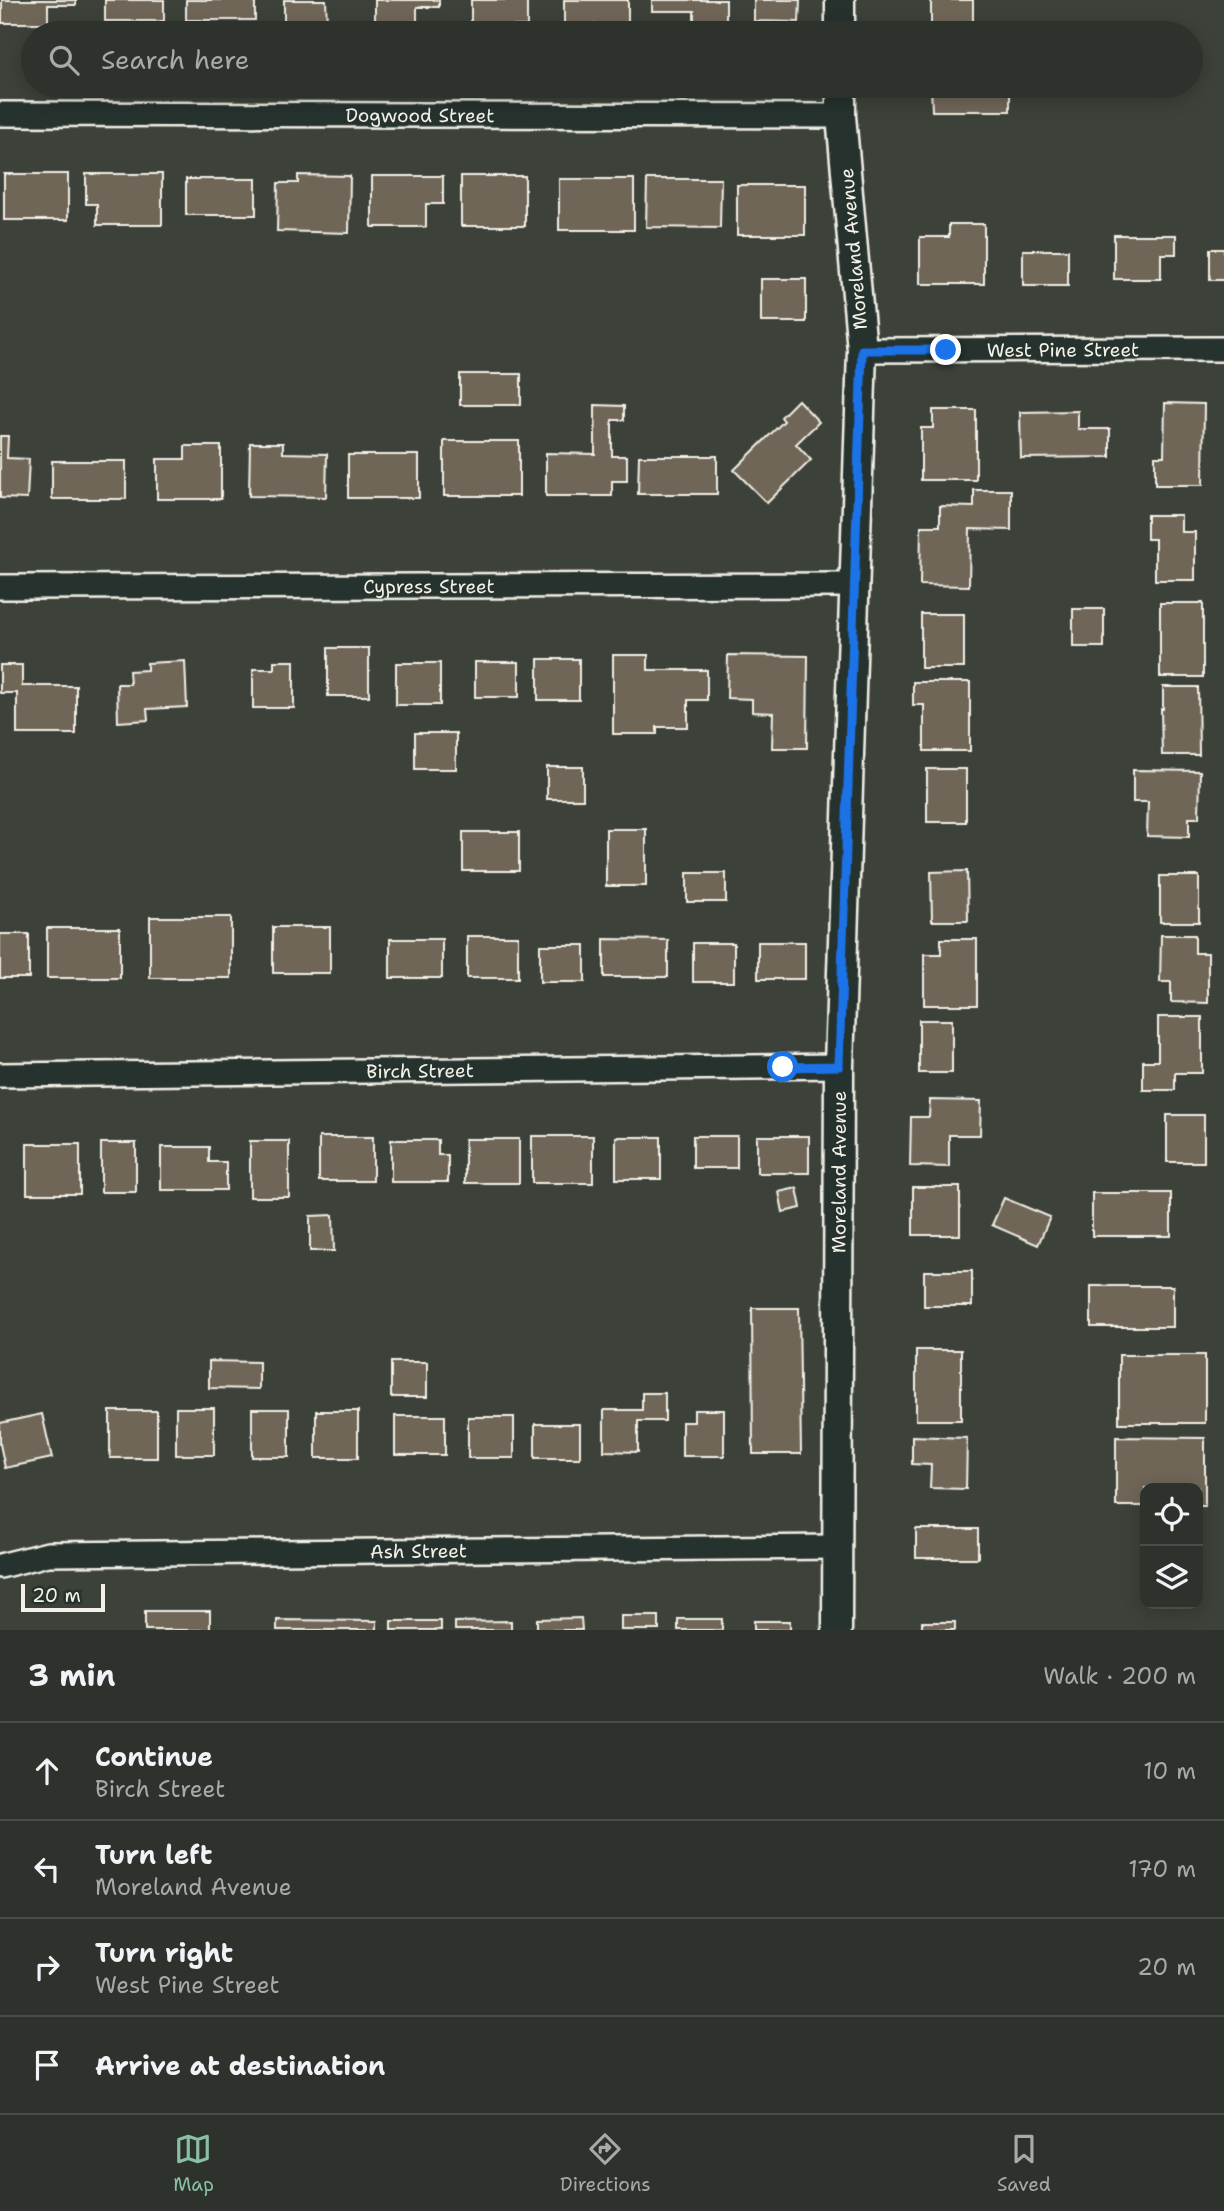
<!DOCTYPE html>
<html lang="en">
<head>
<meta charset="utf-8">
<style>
  body { margin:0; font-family:"Shantell Sans",sans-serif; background:#353a34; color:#f1f3f6 }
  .controls { position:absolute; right:21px; bottom:21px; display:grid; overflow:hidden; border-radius:14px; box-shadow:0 4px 18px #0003 }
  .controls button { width:63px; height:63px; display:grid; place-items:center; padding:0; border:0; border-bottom:2px solid #484d48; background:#2d322c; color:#f1f3f6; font:35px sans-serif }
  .scale { position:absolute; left:21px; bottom:18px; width:84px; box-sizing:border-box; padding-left:7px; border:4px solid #f4f1e8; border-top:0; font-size:19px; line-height:24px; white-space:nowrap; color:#f4f1e8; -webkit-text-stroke:5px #26332d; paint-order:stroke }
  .stop { position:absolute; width:21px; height:21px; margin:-16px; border:5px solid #1a73e8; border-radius:50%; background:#fff }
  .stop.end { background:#1a73e8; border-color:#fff; box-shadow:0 2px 7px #0008 }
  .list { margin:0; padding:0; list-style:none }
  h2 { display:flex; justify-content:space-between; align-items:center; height:91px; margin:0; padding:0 28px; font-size:30px }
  h2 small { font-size:23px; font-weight:400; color:#a7aaa9 }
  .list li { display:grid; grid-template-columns:46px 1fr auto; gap:21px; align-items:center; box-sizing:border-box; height:98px; padding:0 28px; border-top:2px solid #484d48 }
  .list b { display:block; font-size:26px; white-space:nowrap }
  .list p { margin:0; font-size:23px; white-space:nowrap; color:#a7aaa9 }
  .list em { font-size:23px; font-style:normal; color:#a7aaa9 }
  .icon { flex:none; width:38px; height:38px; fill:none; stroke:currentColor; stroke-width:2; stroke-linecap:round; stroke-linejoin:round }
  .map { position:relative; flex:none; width:1224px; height:1630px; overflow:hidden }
  .search { position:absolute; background:#2d322c; box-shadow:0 4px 18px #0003; left:21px; right:21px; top:21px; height:77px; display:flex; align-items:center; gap:18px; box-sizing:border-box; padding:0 24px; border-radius:38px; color:#a7aaa9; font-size:26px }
  .sheet { height:483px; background:#2d322c }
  nav { display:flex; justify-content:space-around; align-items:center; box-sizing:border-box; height:98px; border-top:2px solid #484d48; background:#2d322c; font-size:19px; color:#a7aaa9 }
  nav a { display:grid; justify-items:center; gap:4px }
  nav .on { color:#8abfa5 }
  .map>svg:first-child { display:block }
</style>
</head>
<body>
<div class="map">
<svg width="1224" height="1630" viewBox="0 0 1224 1630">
  <rect width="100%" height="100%" fill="#3c423a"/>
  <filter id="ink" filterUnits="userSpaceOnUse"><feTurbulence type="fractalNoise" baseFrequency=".0143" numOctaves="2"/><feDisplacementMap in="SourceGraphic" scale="14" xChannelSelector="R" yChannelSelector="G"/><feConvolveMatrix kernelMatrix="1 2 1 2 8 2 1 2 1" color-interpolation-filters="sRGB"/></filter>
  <g filter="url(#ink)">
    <g fill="#706658" stroke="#f4f1e8" stroke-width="2">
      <polygon points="2,0 76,0 76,5 48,5 48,23 2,23"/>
      <rect x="105" y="0" width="59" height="21"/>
      <rect x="186" y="0" width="69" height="20"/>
      <polygon points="284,0 326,0 327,24 284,24"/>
      <polygon points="375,0 439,0 439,7 417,7 417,24 375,24"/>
      <rect x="471" y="0" width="56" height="26"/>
      <rect x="564" y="0" width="64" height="24"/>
      <polygon points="652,0 726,0 726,26 694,26 694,11 652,11"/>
      <polygon points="754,0 800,0 799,22 754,21"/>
      <rect x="931" y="0" width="42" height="33"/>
      <polygon points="931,86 1010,86 1010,111 932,111"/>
      <rect x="4" y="174" width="64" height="46"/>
      <polygon points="86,174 162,174 162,225 97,225 97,204 86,204"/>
      <polygon points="298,175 350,176 349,233 277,231 278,183 298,183"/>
      <polygon points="372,176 443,176 443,204 426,204 426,227 372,227"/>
      <rect x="461" y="176" width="64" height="50"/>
      <rect x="186" y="179" width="70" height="36"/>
      <rect x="559" y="179" width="75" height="51"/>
      <polygon points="647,179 721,179 720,228 646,227"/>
      <rect x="737" y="185" width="68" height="50"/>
      <polygon points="949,224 984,224 984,284 920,284 920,237 949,237"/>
      <polygon points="1114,235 1176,235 1176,254 1161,254 1161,279 1114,279"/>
      <rect x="1210" y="249" width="14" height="31"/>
      <rect x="1023" y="250" width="45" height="36"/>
      <rect x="761" y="279" width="45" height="43"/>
      <rect x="460" y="374" width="61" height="31"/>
      <polygon points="798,400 819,422 796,444 811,460 767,503 734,470 784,421 781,417"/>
      <polygon points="1165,403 1204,404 1203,485 1155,485 1155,456 1164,456"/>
      <polygon points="595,405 624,406 624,420 612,420 612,456 627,456 627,481 612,481 612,496 546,496 546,453 595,454"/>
      <polygon points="933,410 976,410 976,480 921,480 921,428 933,428"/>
      <polygon points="1078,411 1078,429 1110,429 1110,457 1021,458 1020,412"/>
      <polygon points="0,436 8,436 7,458 29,459 27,499 0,498"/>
      <rect x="444" y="441" width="75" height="55"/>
      <polygon points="250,443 283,443 283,453 327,454 326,497 249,496"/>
      <polygon points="185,446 221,446 221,499 157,499 157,459 185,459"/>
      <rect x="348" y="455" width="71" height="43"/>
      <polygon points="639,456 717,456 717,494 638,494"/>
      <rect x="52" y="461" width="74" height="38"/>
      <polygon points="974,490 1011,490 1011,530 970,529 969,586 920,585 921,526 940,526 940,506 974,507"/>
      <polygon points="1147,515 1181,515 1181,532 1195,532 1195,580 1155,580 1155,539 1147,539"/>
      <rect x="1160" y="603" width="43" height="74"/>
      <rect x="1073" y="609" width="31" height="38"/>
      <rect x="921" y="614" width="43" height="54"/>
      <rect x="328" y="648" width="41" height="48"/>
      <polygon points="613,655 648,655 648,670 707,670 707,700 688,700 688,727 657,727 657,734 613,734"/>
      <polygon points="728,655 808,656 807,748 772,748 773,713 752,712 752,699 727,698"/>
      <rect x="538" y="659" width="41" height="41"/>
      <polygon points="185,661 187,707 147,709 148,720 118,722 117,684 130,684 129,671 147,670 147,663"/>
      <polygon points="274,661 294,661 294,708 253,708 253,669 274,669"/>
      <rect x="475" y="662" width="44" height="35"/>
      <rect x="396" y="663" width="44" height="42"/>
      <polygon points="0,665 22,665 22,686 76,686 76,734 17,734 17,693 0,693"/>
      <polygon points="913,682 970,682 970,751 924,751 924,705 913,705"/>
      <polygon points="1163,687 1198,687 1199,755 1162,755 1161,709 1163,709"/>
      <rect x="415" y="733" width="41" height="36"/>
      <rect x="547" y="767" width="36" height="32"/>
      <rect x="927" y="769" width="39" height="53"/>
      <polygon points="1133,770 1200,771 1199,818 1189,818 1189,837 1147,836 1148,802 1133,802"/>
      <rect x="606" y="829" width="40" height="57"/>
      <rect x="463" y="832" width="56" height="39"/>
      <polygon points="967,871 968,921 932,921 931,872"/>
      <rect x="687" y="873" width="39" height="29"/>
      <rect x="1160" y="876" width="39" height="46"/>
      <rect x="150" y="917" width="81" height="61"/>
      <rect x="273" y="927" width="57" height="46"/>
      <rect x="47" y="928" width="73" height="50"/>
      <rect x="0" y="934" width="29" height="44"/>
      <polygon points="1161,935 1195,935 1195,953 1208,953 1208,1003 1171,1002 1171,982 1160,982"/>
      <rect x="467" y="936" width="51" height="42"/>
      <rect x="390" y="939" width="52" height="39"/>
      <polygon points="604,939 668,940 668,977 604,977"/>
      <polygon points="941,939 977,939 977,1005 924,1005 924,954 941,954"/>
      <rect x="758" y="942" width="47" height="37"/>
      <rect x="693" y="943" width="41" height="39"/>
      <rect x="540" y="945" width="45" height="37"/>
      <polygon points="1158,1017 1202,1017 1202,1073 1175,1073 1175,1090 1143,1090 1143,1061 1158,1061"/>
      <rect x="919" y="1020" width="33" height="53"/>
      <polygon points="930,1100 981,1101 980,1135 949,1135 949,1167 910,1166 911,1117 929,1117"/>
      <rect x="1167" y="1115" width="37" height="47"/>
      <rect x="532" y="1136" width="61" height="47"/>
      <rect x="693" y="1136" width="44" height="32"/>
      <rect x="757" y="1136" width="52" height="37"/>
      <rect x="319" y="1137" width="54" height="44"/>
      <rect x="616" y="1137" width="45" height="42"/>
      <rect x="465" y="1139" width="54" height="44"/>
      <polygon points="391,1140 438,1140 438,1155 448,1155 448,1182 391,1182"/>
      <rect x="250" y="1141" width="39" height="56"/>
      <rect x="101" y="1143" width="35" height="49"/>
      <rect x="27" y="1144" width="53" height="50"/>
      <polygon points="161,1147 209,1147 209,1162 226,1162 226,1190 161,1190"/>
      <rect x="913" y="1187" width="47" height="48"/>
      <polygon points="797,1188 801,1208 783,1212 779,1192"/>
      <rect x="1092" y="1193" width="79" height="43"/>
      <polygon points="1004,1198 1050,1217 1038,1245 992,1225"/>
      <polygon points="333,1215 334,1251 310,1251 310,1216"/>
      <rect x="924" y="1271" width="48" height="35"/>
      <rect x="1091" y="1286" width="82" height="41"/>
      <polygon points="752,1308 799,1308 801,1454 753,1454"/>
      <rect x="916" y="1350" width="45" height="70"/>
      <rect x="1119" y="1355" width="86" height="68"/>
      <polygon points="209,1361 259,1362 259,1389 209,1388"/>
      <rect x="391" y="1362" width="36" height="35"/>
      <polygon points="642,1393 665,1393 665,1421 638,1421 638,1452 604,1451 604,1410 642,1410"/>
      <rect x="176" y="1408" width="38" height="47"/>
      <rect x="252" y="1409" width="37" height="48"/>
      <polygon points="694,1410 724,1410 724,1456 682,1456 682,1422 694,1422"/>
      <rect x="110" y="1411" width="47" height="47"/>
      <rect x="316" y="1411" width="42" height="47"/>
      <polygon points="42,1414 52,1458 5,1468 0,1444 0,1423"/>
      <rect x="395" y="1416" width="50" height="39"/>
      <rect x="468" y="1417" width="46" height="41"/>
      <rect x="535" y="1424" width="45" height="34"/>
      <polygon points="912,1436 967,1438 966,1489 930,1488 931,1465 912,1464"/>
      <polygon points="1116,1437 1205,1438 1205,1506 1198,1506 1198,1488 1145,1488 1145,1506 1116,1506"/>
      <rect x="916" y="1529" width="62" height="29"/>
      <rect x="145" y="1611" width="65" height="19"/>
      <rect x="621" y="1616" width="38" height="14"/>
      <polygon points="581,1618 582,1630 537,1630 537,1619"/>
      <rect x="678" y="1619" width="44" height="11"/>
      <polygon points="277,1620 377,1621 377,1630 277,1630"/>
      <rect x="391" y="1621" width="50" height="9"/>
      <polygon points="511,1621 511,1630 455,1630 455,1622"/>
      <rect x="754" y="1621" width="36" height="9"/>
      <rect x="922" y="1622" width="33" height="8"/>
    </g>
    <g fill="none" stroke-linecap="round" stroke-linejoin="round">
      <g stroke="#f4f1e8" stroke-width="28">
        <g id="minor">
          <path id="s1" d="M 0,114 L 841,116"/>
          <path id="s2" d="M 862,350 L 1224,349"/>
          <path id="s3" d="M 0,587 L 856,585"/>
          <path id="s4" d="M 0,1075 L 839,1066"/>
          <path id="s5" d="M 0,1566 L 48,1554 L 838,1547"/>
        </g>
      </g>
      <g stroke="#f4f1e8" stroke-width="33">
        <g id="tertiary">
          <polyline points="840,0 840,33"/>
          <path id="s6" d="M 837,1630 L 839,1066 L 862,350 L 841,116 L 841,86"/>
        </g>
      </g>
      <use href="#minor" stroke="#26332d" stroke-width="23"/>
      <use href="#tertiary" stroke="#26332d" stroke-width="28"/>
    </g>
  </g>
  <g fill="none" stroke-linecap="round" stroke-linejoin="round" filter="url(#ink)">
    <polyline stroke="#1a73e8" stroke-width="9" points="783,1067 839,1066 862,350 946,350"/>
  </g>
  <g text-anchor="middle" stroke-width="6" stroke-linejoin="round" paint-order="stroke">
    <g font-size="19" fill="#f4f1e8" stroke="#26332d">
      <text dy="7" stroke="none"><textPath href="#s1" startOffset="420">Dogwood Street</textPath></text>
      <text transform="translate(853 249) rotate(-95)" y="7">Moreland Avenue</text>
      <text dy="7" stroke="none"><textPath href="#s2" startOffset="201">West Pine Street</textPath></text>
      <text dy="7" stroke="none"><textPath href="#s3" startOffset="429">Cypress Street</textPath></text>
      <text dy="7" stroke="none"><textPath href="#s4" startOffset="420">Birch Street</textPath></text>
      <text dy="7" stroke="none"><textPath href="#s6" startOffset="458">Moreland Avenue</textPath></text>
      <text dy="7" stroke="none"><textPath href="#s5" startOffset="420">Ash Street</textPath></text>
    </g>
  </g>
</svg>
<div class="controls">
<button><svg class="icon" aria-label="locate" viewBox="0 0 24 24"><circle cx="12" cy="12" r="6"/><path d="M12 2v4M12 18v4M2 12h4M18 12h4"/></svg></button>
<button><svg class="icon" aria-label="layers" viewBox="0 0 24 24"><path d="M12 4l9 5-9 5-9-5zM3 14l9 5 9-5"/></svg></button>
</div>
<div class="scale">20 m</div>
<div class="stop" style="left:783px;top:1067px"></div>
<div class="stop end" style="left:946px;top:350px"></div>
<div class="search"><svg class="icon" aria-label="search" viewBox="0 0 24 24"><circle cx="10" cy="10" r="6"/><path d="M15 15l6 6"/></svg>Search here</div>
</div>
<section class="sheet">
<h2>3 min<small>Walk · 200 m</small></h2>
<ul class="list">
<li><svg class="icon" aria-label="ahead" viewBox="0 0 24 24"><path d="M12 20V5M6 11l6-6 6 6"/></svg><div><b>Continue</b><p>Birch Street</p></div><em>10 m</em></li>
<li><svg class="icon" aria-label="left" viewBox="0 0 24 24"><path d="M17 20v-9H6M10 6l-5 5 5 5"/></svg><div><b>Turn left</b><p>Moreland Avenue</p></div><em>170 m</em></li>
<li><svg class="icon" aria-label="right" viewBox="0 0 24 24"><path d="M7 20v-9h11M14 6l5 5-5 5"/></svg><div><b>Turn right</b><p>West Pine Street</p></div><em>20 m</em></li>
<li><svg class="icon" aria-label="arrive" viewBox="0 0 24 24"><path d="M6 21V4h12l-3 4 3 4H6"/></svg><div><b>Arrive at destination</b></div></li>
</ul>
</section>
<nav>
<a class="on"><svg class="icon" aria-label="map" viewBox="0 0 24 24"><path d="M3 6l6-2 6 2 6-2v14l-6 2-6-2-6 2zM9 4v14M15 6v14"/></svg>Map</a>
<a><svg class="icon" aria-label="directions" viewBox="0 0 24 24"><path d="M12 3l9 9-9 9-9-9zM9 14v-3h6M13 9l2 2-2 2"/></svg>Directions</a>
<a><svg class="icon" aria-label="saved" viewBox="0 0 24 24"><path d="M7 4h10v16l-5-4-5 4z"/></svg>Saved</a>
</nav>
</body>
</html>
